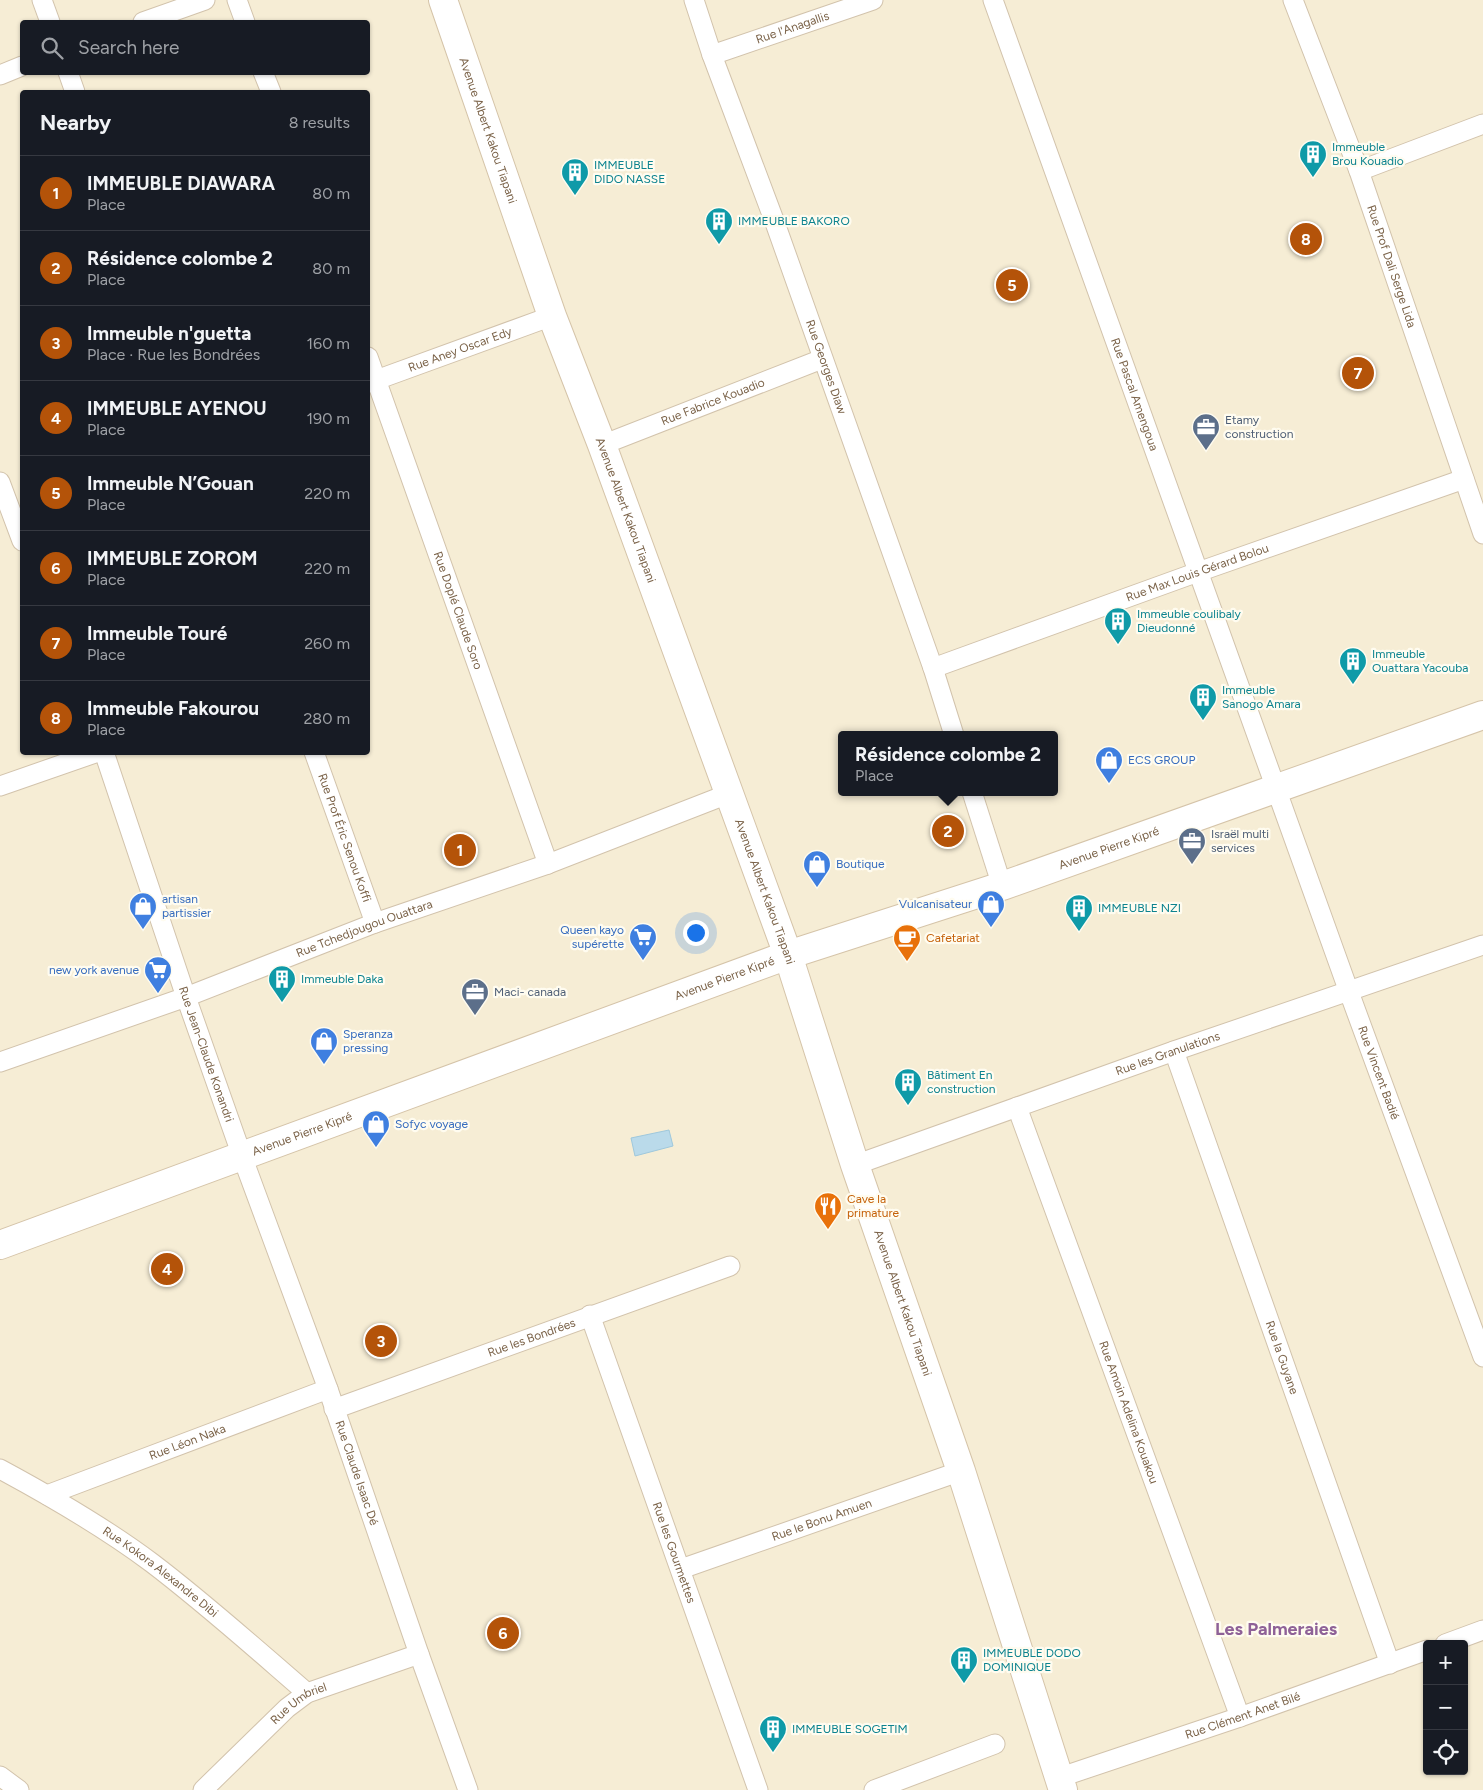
<!DOCTYPE html>
<html lang="en">
<head>
<meta charset="utf-8">
<style>
  body { margin:0; font-family:Figtree,sans-serif; background:#242831; color:#f1f3f6 }
  .controls { position:absolute; right:15px; bottom:15px; display:grid; overflow:hidden; border-radius:5px; box-shadow:0 1px 4px #0004 }
  .controls button { width:45px; height:45px; display:grid; place-items:center; padding:0; border:0; border-bottom:1px solid #363941; background:#171b24; color:#f1f3f6; font:25px sans-serif }
  .you { position:absolute; left:695px; top:932px; width:18px; height:18px; margin:-12px; border:4px solid #fff; border-radius:50%; background:#1a73e8; box-shadow:0 0 0 8px #1a73e833 }
  .badge { display:grid; place-items:center; width:32px; height:32px; border-radius:50%; background:#b45309; color:#fff; font-size:16px; font-weight:700 }
  .pin { position:absolute; translate:-50% -50%; border:2px solid #fff; box-shadow:0 1px 5px #0006 }
  .popup { position:absolute; left:838px; top:731px; width:220px; height:65px; box-sizing:border-box; display:grid; place-content:center; border-radius:5px; background:#171b24; filter:drop-shadow(0 1px 4px #0005); font-size:16px; white-space:nowrap; color:#9ea1a6 }
  .popup b { font-size:19px; color:#f1f3f6 }
  .popup::after { content:''; position:absolute; left:50%; top:100%; margin-left:-10px; border:10px solid transparent; border-top-color:#171b24 }
  .list { margin:0; padding:0; list-style:none }
  h2 { display:flex; justify-content:space-between; align-items:center; height:65px; margin:0; padding:0 20px; font-size:21px }
  h2 small { font-size:16px; font-weight:400; color:#9ea1a6 }
  .list li { display:grid; grid-template-columns:32px 1fr auto; gap:15px; align-items:center; box-sizing:border-box; height:75px; padding:0 20px; border-top:1px solid #363941 }
  .list b { display:block; font-size:19px; white-space:nowrap }
  .list p { margin:0; font-size:16px; white-space:nowrap; color:#9ea1a6 }
  .list em { font-size:16px; font-style:normal; color:#9ea1a6 }
  .icon { flex:none; width:28px; height:28px; fill:none; stroke:currentColor; stroke-width:2; stroke-linecap:round; stroke-linejoin:round }
  .map { position:relative; flex:none; width:1483px; height:1790px; overflow:hidden }
  .search { position:absolute; background:#171b24; box-shadow:0 1px 4px #0004; left:20px; top:20px; width:350px; height:55px; display:flex; align-items:center; gap:12px; box-sizing:border-box; padding:0 18px; border-radius:5px; color:#9ea1a6; font-size:19px }
  .panel { position:absolute; background:#171b24; box-shadow:0 1px 4px #0004; left:20px; top:90px; width:350px; height:665px; border-radius:5px }
  .map>svg:first-child { display:block }
</style>
</head>
<body>
<div class="map">
<svg width="1483" height="1790" viewBox="0 0 1483 1790">
  <rect width="100%" height="100%" fill="#fef9e8"/>
  <path fill="#f6edd5" fill-rule="evenodd" d="M 0,0 L 1483,0 L 1483,1790 L 0,1790 ZM 22,22 L 368,22 L 368,72 L 22,72 ZM 22,92 L 368,92 L 368,752 L 22,752 ZM 842,735 L 1054,735 L 1054,792 L 842,792 ZM 1427,1644 L 1464,1644 L 1464,1771 L 1427,1771 Z"/>
  <polygon fill="#badaea" stroke="#9fc8dc" points="669,1130 673,1146 635,1156 631,1138"/>
  <g fill="none" stroke-linecap="round" stroke-linejoin="round">
    <g stroke="#d2c3ac" stroke-width="21">
      <g id="street">
        <polyline points="42,0 50,22"/>
        <polyline points="237,0 245,22"/>
        <path id="s1" d="M 694,0 L 712,55 L 774,220 L 933,668 L 954,735"/>
        <path id="s2" d="M 993,0 L 1349,992 L 1483,1357"/>
        <path id="s3" d="M 1293,0 L 1359,171 L 1483,534"/>
        <polyline points="143,22 205,0"/>
        <path id="s4" d="M 712,55 L 873,0"/>
        <polyline points="68,72 75,92"/>
        <polyline points="263,72 271,92"/>
        <polyline points="0,75 22,66"/>
        <polyline points="1359,171 1483,124"/>
        <path id="s5" d="M 368,357 L 548,864"/>
        <path id="s6" d="M 368,383 L 552,316"/>
        <path id="s7" d="M 602,445 L 822,359"/>
        <polyline points="0,482 22,541"/>
        <path id="s8" d="M 933,668 L 1198,572 L 1464,479"/>
        <path id="s9" d="M 104,752 L 186,997 L 242,1156 L 328,1389 L 419,1654 L 468,1790"/>
        <path id="s10" d="M 314,752 L 375,923"/>
        <polyline points="0,786 98,752"/>
        <polyline points="972,792 1002,886"/>
        <path id="s11" d="M 1174,1051 L 1390,1664"/>
        <path id="s12" d="M 0,1062 L 186,997 L 375,923 L 548,864 L 728,794"/>
        <path id="s13" d="M 1017,1107 L 1240,1717"/>
        <path id="s14" d="M 855,1165 L 1174,1051 L 1483,945"/>
        <path id="s15" d="M 590,1315 L 758,1790"/>
        <path id="s16" d="M 334,1409 L 730,1266"/>
        <path id="s17" d="M 0,1469 C 52,1497 104,1527 152,1563 C 206,1604 256,1649 307,1693"/>
        <path id="s18" d="M 47,1495 L 328,1389"/>
        <path id="s19" d="M 681,1569 L 961,1471"/>
        <polyline points="1445,1644 1483,1630"/>
        <polyline points="0,1776 19,1790"/>
        <path id="s20" d="M 1058,1778 L 1240,1717 L 1427,1650"/>
        <path id="s21" d="M 203,1790 L 287,1708 L 307,1693 L 419,1654"/>
        <polyline points="874,1790 995,1744"/>
      </g>
    </g>
    <g stroke="#d5c4a9" stroke-width="30">
      <g id="secondary">
        <path id="s22" d="M 443,0 L 552,316 L 602,445 L 788,955 L 855,1165 L 961,1471 L 1063,1790"/>
        <path id="s23" d="M 0,1245 L 788,955 L 1002,886 L 1483,715"/>
      </g>
    </g>
    <use href="#street" stroke="#fff" stroke-width="19"/>
    <use href="#secondary" stroke="#fff" stroke-width="28"/>
  </g>
  <defs>
    <g id="building-pin" transform="scale(1.4375)"><path d="M0 17L-7.5 6A9.5 9.5 0 1 1 7.5 6Z" fill="#0f9aa8" stroke="#fffcf0"/><path d="M-4-6H4V6H1V3H-1V6H-4ZM-2.5-4.3h1.7v1.8h-1.7ZM.8-4.3h1.7v1.8H.8ZM-2.5-1h1.7V.8h-1.7ZM.8-1h1.7V.8H.8Z" fill="#fff"/></g>
    <g id="office-pin" transform="scale(1.4375)"><path d="M0 17L-7.5 6A9.5 9.5 0 1 1 7.5 6Z" fill="#5c6f8a" stroke="#fffcf0"/><path d="M-6-3h4V-5.5h4V-3h4V5H-6ZM-1-4.5V-3h2v-1.5ZM-6 0V1H6V0Z" fill="#fff"/></g>
    <g id="shop-pin" transform="scale(1.4375)"><path d="M0 17L-7.5 6A9.5 9.5 0 1 1 7.5 6Z" fill="#3f7fe0" stroke="#fffcf0"/><path d="M-5-2.5h2.3a2.7 3.5 0 0 1 5.4 0H5L5.5 6h-11ZM-1.5-2.5h3a1.5 2.3 0 0 0-3 0Z" fill="#fff"/></g>
    <g id="supermarket-pin" transform="scale(1.4375)"><path d="M0 17L-7.5 6A9.5 9.5 0 1 1 7.5 6Z" fill="#3f7fe0" stroke="#fffcf0"/><path d="M-6-5.5h2.5l.6 2H6L4.5 2H-2.5L-4.4-4H-6ZM-1.5 3.2a1.3 1.3 0 1 0 .1 0ZM3 3.2a1.3 1.3 0 1 0 .1 0Z" fill="#fff"/></g>
    <g id="cafe-pin" transform="scale(1.4375)"><path d="M0 17L-7.5 6A9.5 9.5 0 1 1 7.5 6Z" fill="#e8710a" stroke="#fffcf0"/><path d="M-5.5-4.5H6V0H3Q3 3.5 0 3.5H-2.5Q-5.5 3.5-5.5 0ZM3-3.2v2h1.7v-2ZM-6 4.5H4V6H-6Z" fill="#fff"/></g>
    <g id="restaurant-pin" transform="scale(1.4375)"><path d="M0 17L-7.5 6A9.5 9.5 0 1 1 7.5 6Z" fill="#e8710a" stroke="#fffcf0"/><path d="M-5-6h1v4h1v-4h1v4h1v-4h1v5L-1.5 .5V6h-2V.5L-5-1ZM5-6V6H3V1.5H1.5Q1.5-4 5-6Z" fill="#fff"/></g>
  </defs>
  <g fill-rule="evenodd">
    <use href="#building-pin" x="1313" y="154"/>
    <use href="#building-pin" x="575" y="172"/>
    <use href="#building-pin" x="719" y="221"/>
    <use href="#office-pin" x="1206" y="427"/>
    <use href="#building-pin" x="1118" y="621"/>
    <use href="#building-pin" x="1353" y="661"/>
    <use href="#building-pin" x="1203" y="697"/>
    <use href="#shop-pin" x="1109" y="760"/>
    <use href="#office-pin" x="1192" y="841"/>
    <use href="#shop-pin" x="817" y="864"/>
    <use href="#shop-pin" x="991" y="904"/>
    <use href="#shop-pin" x="143" y="906"/>
    <use href="#building-pin" x="1079" y="908"/>
    <use href="#supermarket-pin" x="643" y="937"/>
    <use href="#cafe-pin" x="907" y="938"/>
    <use href="#supermarket-pin" x="158" y="970"/>
    <use href="#building-pin" x="282" y="979"/>
    <use href="#office-pin" x="475" y="992"/>
    <use href="#shop-pin" x="324" y="1041"/>
    <use href="#building-pin" x="908" y="1082"/>
    <use href="#shop-pin" x="376" y="1124"/>
    <use href="#restaurant-pin" x="828" y="1206"/>
    <use href="#building-pin" x="964" y="1660"/>
    <use href="#building-pin" x="773" y="1729"/>
  </g>
  <g text-anchor="middle" stroke-width="4.5" stroke-linejoin="round" paint-order="stroke">
    <g font-size="12" fill="#7b6349" stroke="#fffcf0">
      <text dy="4" stroke="none"><textPath href="#s4" startOffset="85">Rue l'Anagallis</textPath></text>
      <text dy="4" stroke="none"><textPath href="#s22" startOffset="138">Avenue Albert Kakou Tiapani</textPath></text>
      <text dy="4" stroke="none"><textPath href="#s3" startOffset="284">Rue Prof Dali Serge Lida</textPath></text>
      <text dy="4" stroke="none"><textPath href="#s6" startOffset="98">Rue Aney Oscar Edy</textPath></text>
      <text dy="4" stroke="none"><textPath href="#s1" startOffset="390">Rue Georges Diaw</textPath></text>
      <text dy="4" stroke="none"><textPath href="#s2" startOffset="419">Rue Pascal Amengoua</textPath></text>
      <text dy="4" stroke="none"><textPath href="#s7" startOffset="119">Rue Fabrice Kouadio</textPath></text>
      <text dy="4" stroke="none"><textPath href="#s22" startOffset="542">Avenue Albert Kakou Tiapani</textPath></text>
      <text dy="4" stroke="none"><textPath href="#s8" startOffset="281">Rue Max Louis Gérard Bolou</textPath></text>
      <text dy="4" stroke="none"><textPath href="#s5" startOffset="269">Rue Doplé Claude Soro</textPath></text>
      <text dy="4" stroke="none"><textPath href="#s10" startOffset="91">Rue Prof Éric Senou Koffi</textPath></text>
      <text dy="4" stroke="none"><textPath href="#s23" startOffset="1178">Avenue Pierre Kipré</textPath></text>
      <text dy="4" stroke="none"><textPath href="#s22" startOffset="948">Avenue Albert Kakou Tiapani</textPath></text>
      <text dy="4" stroke="none"><textPath href="#s12" startOffset="388">Rue Tchedjougou Ouattara</textPath></text>
      <text dy="4" stroke="none"><textPath href="#s23" startOffset="772">Avenue Pierre Kipré</textPath></text>
      <text dy="4" stroke="none"><textPath href="#s9" startOffset="319">Rue Jean-Claude Konandri</textPath></text>
      <text dy="4" stroke="none"><textPath href="#s14" startOffset="332">Rue les Granulations</textPath></text>
      <text dy="4" stroke="none"><textPath href="#s2" startOffset="1140">Rue Vincent Badié</textPath></text>
      <text dy="4" stroke="none"><textPath href="#s23" startOffset="322">Avenue Pierre Kipré</textPath></text>
      <text dy="4" stroke="none"><textPath href="#s22" startOffset="1382">Avenue Albert Kakou Tiapani</textPath></text>
      <text dy="4" stroke="none"><textPath href="#s16" startOffset="210">Rue les Bondrées</textPath></text>
      <text dy="4" stroke="none"><textPath href="#s11" startOffset="325">Rue la Guyane</textPath></text>
      <text dy="4" stroke="none"><textPath href="#s13" startOffset="325">Rue Amoin Adelina Kouakou</textPath></text>
      <text dy="4" stroke="none"><textPath href="#s18" startOffset="150">Rue Léon Naka</textPath></text>
      <text dy="4" stroke="none"><textPath href="#s9" startOffset="764">Rue Claude Isaac Dé</textPath></text>
      <text dy="4" stroke="none"><textPath href="#s19" startOffset="149">Rue le Bonu Amuen</textPath></text>
      <text dy="4" stroke="none"><textPath href="#s15" startOffset="252">Rue les Gourmettes</textPath></text>
      <text dy="4" stroke="none"><textPath href="#s17" startOffset="191">Rue Kokora Alexandre Dibi</textPath></text>
      <text dy="4" stroke="none"><textPath href="#s21" startOffset="130">Rue Umbriel</textPath></text>
      <text dy="4" stroke="none"><textPath href="#s20" startOffset="195">Rue Clément Anet Bilé</textPath></text>
    </g>
    <g font-size="12" fill="#0d838f" stroke="#fffcf0" text-anchor="start">
      <text x="1332" y="151">Immeuble<tspan x="1332" dy="14">Brou Kouadio</tspan></text>
      <text x="594" y="169">IMMEUBLE<tspan x="594" dy="14">DIDO NASSE</tspan></text>
      <text x="738" y="225">IMMEUBLE BAKORO</text>
      <text x="1137" y="618">Immeuble coulibaly<tspan x="1137" dy="14">Dieudonné</tspan></text>
      <text x="1372" y="658">Immeuble<tspan x="1372" dy="14">Ouattara Yacouba</tspan></text>
      <text x="1222" y="694">Immeuble<tspan x="1222" dy="14">Sanogo Amara</tspan></text>
      <text x="1098" y="912">IMMEUBLE NZI</text>
      <text x="301" y="983">Immeuble Daka</text>
      <text x="927" y="1079">Bâtiment En<tspan x="927" dy="14">construction</tspan></text>
      <text x="983" y="1657">IMMEUBLE DODO<tspan x="983" dy="14">DOMINIQUE</tspan></text>
      <text x="792" y="1733">IMMEUBLE SOGETIM</text>
    </g>
    <g font-size="12" fill="#4e5e75" stroke="#fffcf0" text-anchor="start">
      <text x="1225" y="424">Etamy<tspan x="1225" dy="14">construction</tspan></text>
      <text x="1211" y="838">Israël multi<tspan x="1211" dy="14">services</tspan></text>
      <text x="494" y="996">Maci- canada</text>
    </g>
    <g font-size="12" fill="#366cbe" stroke="#fffcf0" text-anchor="start">
      <text x="1128" y="764">ECS GROUP</text>
      <text x="836" y="868">Boutique</text>
      <text x="162" y="903">artisan<tspan x="162" dy="14">partissier</tspan></text>
      <text x="972" y="908" text-anchor="end">Vulcanisateur</text>
      <text x="624" y="934" text-anchor="end">Queen kayo<tspan x="624" dy="14">supérette</tspan></text>
      <text x="139" y="974" text-anchor="end">new york avenue</text>
      <text x="343" y="1038">Speranza<tspan x="343" dy="14">pressing</tspan></text>
      <text x="395" y="1128">Sofyc voyage</text>
    </g>
    <g font-size="12" fill="#c56008" stroke="#fffcf0" text-anchor="start">
      <text x="926" y="942">Cafetariat</text>
      <text x="847" y="1203">Cave la<tspan x="847" dy="14">primature</tspan></text>
    </g>
    <g font-size="18" font-weight="bold" fill="#8e6197" stroke="#fffcf0">
      <text x="1276" y="1635">Les Palmeraies</text>
    </g>
  </g>
</svg>
<div class="controls">
<button>+</button>
<button>−</button>
<button><svg class="icon" aria-label="locate" viewBox="0 0 24 24"><circle cx="12" cy="12" r="6"/><path d="M12 2v4M12 18v4M2 12h4M18 12h4"/></svg></button>
</div>
<div class="you"></div>
<div class="pin badge" style="left:460px;top:850px">1</div>
<div class="pin badge" style="left:948px;top:831px">2</div>
<div class="popup"><b>Résidence colombe 2</b>Place</div>
<div class="pin badge" style="left:381px;top:1341px">3</div>
<div class="pin badge" style="left:167px;top:1269px">4</div>
<div class="pin badge" style="left:1012px;top:285px">5</div>
<div class="pin badge" style="left:503px;top:1633px">6</div>
<div class="pin badge" style="left:1358px;top:373px">7</div>
<div class="pin badge" style="left:1306px;top:239px">8</div>
<div class="search"><svg class="icon" aria-label="search" viewBox="0 0 24 24"><circle cx="10" cy="10" r="6"/><path d="M15 15l6 6"/></svg>Search here</div>
<section class="panel">
<h2>Nearby<small>8 results</small></h2>
<ul class="list">
<li><span class="badge">1</span><div><b>IMMEUBLE DIAWARA</b><p>Place</p></div><em>80 m</em></li>
<li><span class="badge">2</span><div><b>Résidence colombe 2</b><p>Place</p></div><em>80 m</em></li>
<li><span class="badge">3</span><div><b>Immeuble n'guetta</b><p>Place · Rue les Bondrées</p></div><em>160 m</em></li>
<li><span class="badge">4</span><div><b>IMMEUBLE AYENOU</b><p>Place</p></div><em>190 m</em></li>
<li><span class="badge">5</span><div><b>Immeuble N’Gouan</b><p>Place</p></div><em>220 m</em></li>
<li><span class="badge">6</span><div><b>IMMEUBLE ZOROM</b><p>Place</p></div><em>220 m</em></li>
<li><span class="badge">7</span><div><b>Immeuble Touré</b><p>Place</p></div><em>260 m</em></li>
<li><span class="badge">8</span><div><b>Immeuble Fakourou</b><p>Place</p></div><em>280 m</em></li>
</ul>
</section>
</div>
</body>
</html>
